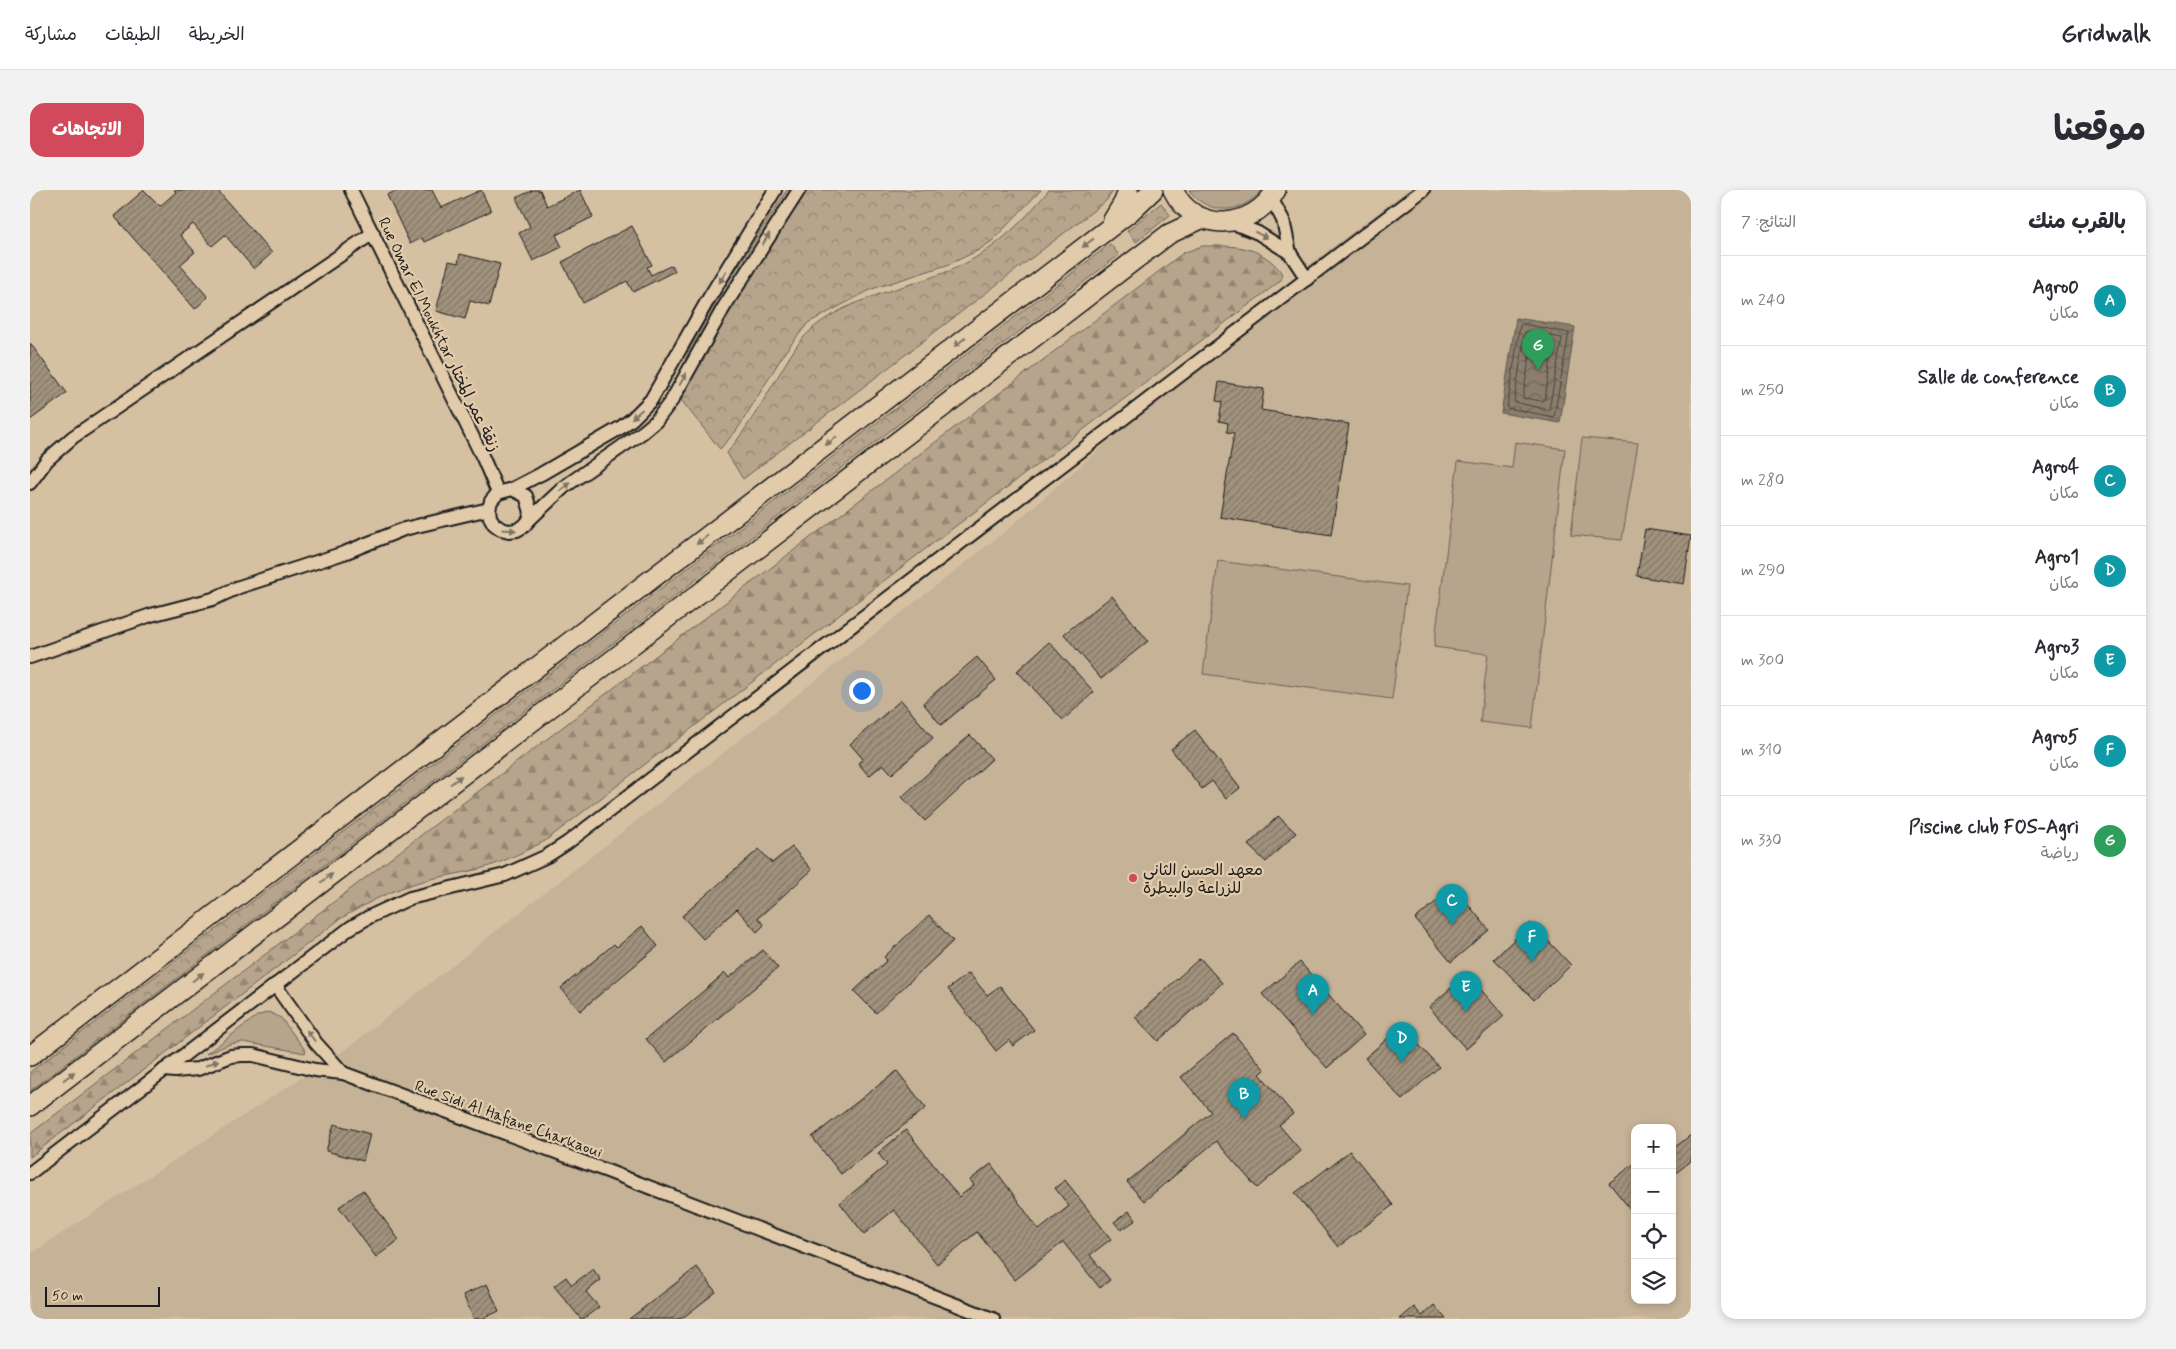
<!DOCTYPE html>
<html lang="ar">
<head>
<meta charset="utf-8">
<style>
  body { margin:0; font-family:Mynerve,"Playpen Sans Arabic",sans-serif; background:#f2f2f3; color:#2b2b33; direction:rtl }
  .controls { position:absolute; right:15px; bottom:15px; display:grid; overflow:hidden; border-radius:10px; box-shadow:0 2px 8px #0003 }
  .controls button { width:45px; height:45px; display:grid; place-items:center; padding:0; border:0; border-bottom:1px solid #e1e1e2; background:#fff; color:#2b2b33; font:25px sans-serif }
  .scale { position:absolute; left:15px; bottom:12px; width:115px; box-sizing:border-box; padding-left:5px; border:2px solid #1c1c1c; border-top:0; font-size:14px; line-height:18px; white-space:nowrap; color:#1c1c1c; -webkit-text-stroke:4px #e1cbab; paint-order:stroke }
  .you { position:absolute; left:831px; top:500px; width:18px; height:18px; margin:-12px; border:4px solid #fff; border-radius:50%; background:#1a73e8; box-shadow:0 0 0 8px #1a73e833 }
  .badge { display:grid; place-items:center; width:32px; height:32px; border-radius:50%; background:#d1495b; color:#fff; font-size:16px; font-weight:700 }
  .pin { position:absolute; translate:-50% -41px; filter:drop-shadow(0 1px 2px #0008) }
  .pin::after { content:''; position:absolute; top:26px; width:18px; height:15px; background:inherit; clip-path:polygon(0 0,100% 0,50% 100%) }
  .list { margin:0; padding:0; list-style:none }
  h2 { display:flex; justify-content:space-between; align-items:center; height:65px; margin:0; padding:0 20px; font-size:21px }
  h2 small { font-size:16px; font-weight:400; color:#7c7c81 }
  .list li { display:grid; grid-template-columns:32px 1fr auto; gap:15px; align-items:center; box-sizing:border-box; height:90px; padding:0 20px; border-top:1px solid #e1e1e2 }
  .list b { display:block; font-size:19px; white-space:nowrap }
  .list p { margin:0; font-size:16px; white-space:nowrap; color:#7c7c81 }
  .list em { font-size:16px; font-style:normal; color:#7c7c81 }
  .icon { flex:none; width:28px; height:28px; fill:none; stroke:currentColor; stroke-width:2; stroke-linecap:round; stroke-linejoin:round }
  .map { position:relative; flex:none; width:1661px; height:1129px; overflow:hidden; direction:ltr; border-radius:15px }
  header { display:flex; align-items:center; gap:30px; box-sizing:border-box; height:70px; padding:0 25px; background:#fff; border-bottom:1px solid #e1e1e2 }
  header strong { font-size:24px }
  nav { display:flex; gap:28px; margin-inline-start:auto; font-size:18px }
  .intro { display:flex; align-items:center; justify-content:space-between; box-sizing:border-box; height:120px; padding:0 30px }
  h1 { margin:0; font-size:35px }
  .button { padding:12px 22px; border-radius:15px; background:#d1495b; color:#fff; font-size:18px; font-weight:700 }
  main { display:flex; gap:30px; padding:0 30px }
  aside { flex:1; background:#fff; border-radius:15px; box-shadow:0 2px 8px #0003 }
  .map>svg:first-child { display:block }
</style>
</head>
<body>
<header>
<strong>Gridwalk</strong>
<nav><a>الخريطة</a><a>الطبقات</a><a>مشاركة</a></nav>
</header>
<div class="intro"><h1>موقعنا</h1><a class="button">الاتجاهات</a></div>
<main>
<aside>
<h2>بالقرب منك<small>النتائج: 7</small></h2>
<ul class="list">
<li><span class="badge" style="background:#0f9aa8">A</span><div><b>Agro0</b><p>مكان</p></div><em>240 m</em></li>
<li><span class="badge" style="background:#0f9aa8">B</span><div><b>Salle de conference</b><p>مكان</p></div><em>250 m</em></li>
<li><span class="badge" style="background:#0f9aa8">C</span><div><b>Agro4</b><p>مكان</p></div><em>280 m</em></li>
<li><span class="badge" style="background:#0f9aa8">D</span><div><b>Agro1</b><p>مكان</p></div><em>290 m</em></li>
<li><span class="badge" style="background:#0f9aa8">E</span><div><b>Agro3</b><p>مكان</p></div><em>300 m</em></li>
<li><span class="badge" style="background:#0f9aa8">F</span><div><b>Agro5</b><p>مكان</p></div><em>310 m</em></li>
<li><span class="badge" style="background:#2e9e5b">G</span><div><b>Piscine club FOS-Agri</b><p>رياضة</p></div><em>330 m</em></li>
</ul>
</aside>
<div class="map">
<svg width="1661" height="1129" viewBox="0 0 1661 1129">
  <defs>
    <pattern id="forest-firs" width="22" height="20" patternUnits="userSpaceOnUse" patternTransform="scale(1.25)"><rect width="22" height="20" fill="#b6a58c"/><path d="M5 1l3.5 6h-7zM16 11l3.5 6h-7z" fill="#938672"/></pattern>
    <pattern id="park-crowns" width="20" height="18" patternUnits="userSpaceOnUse" patternTransform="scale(1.25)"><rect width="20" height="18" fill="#b6a58c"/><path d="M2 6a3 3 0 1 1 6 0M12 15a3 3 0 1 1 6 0" fill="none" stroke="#938672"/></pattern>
    <pattern id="water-waves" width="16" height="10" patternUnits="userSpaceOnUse" patternTransform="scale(1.25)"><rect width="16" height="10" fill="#8b7e6d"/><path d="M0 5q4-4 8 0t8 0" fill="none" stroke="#716659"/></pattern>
    <pattern id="building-hatch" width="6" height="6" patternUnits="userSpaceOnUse" patternTransform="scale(1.25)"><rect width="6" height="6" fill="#a1927d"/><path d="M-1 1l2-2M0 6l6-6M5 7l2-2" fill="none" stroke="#827666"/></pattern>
  </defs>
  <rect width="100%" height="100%" fill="#d5c0a2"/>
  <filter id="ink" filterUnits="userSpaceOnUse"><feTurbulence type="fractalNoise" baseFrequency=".02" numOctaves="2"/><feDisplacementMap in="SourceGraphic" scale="10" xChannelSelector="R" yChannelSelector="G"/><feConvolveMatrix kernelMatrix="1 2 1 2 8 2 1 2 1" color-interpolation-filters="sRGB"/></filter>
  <g filter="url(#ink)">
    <path fill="#c5b297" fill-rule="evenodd" d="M 1377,0 L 1661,0 L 1661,1129 L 0,1129 L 0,1064 L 316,859 L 977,340 L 1283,72 ZM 1605,938 L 1642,938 L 1642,1110 L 1605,1110 Z"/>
    <g fill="#b6a58c" stroke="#696054">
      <path d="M 1159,0 L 1232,0 C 1212,25 1178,26 1159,0 Z"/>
      <polygon points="1552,248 1608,253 1592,350 1541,345"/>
      <polygon points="1485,252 1535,259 1502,538 1450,532 1458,464 1404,457 1428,271 1482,278"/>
      <polygon points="1188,371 1377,396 1362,509 1173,484"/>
      <polygon points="239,822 251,828 276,861 275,863 213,852 200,854 176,864 227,826"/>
    </g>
    <path fill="url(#forest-firs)" stroke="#696054" d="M 1172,56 C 1200,56 1224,54 1245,75 C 1249,79 1252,82 1252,88 L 1249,92 L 898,357 L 515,651 C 491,663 467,676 440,681 C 419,686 399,688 380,695 C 355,703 332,716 310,729 L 0,967 L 0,944 L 1153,63 Z"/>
    <g fill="url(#park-crowns)" stroke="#696054">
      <polygon points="757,0 1011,0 962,51 949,60 920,74 842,99 778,133 755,162 707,240 690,259 643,200 661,156 689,106"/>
      <path d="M 1019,0 L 1084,0 L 1076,11 L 713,289 L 697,263 C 716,240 731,214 747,188 C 759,168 769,148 788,134 C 828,105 877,98 921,80 C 962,63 991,34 1019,0 Z"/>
      <polygon points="1131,13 1140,25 1106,52 1097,41"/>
      <polygon points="1080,54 1089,65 0,901 0,882"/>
    </g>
    <polygon fill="url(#water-waves)" stroke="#5f574d" points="1486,128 1545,137 1530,233 1471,223"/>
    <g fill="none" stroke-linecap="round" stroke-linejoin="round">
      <g stroke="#48433c" stroke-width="1">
        <polygon points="1493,134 1539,143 1524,227 1477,218 1490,136"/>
        <polygon points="1498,141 1532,148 1519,220 1484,212 1495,143"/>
        <polygon points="1504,150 1522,152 1523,155 1515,209 1512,211 1494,208 1493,206 1502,152"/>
      </g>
    </g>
    <g fill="url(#building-hatch)" stroke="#1c1c1c">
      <polygon points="114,0 130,16 146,2 144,0 187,0 242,63 224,79 195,45 182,56 163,34 150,45 165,62 150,75 178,107 165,119 84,26"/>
      <polygon points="368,0 402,0 411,18 451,0 461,21 394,52 392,48 380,54 357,5"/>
      <polygon points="503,0 510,0 517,16 550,0 563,27 526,45 532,57 503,71 489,43 500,37 486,8"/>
      <polygon points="602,36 622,75 617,77 621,85 642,75 645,81 603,102 597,91 553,113 532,72"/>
      <polygon points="430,64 470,74 459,116 440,111 435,129 406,121 419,71 428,73"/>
      <polygon points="0,153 37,203 0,230"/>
      <polygon points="1189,192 1234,199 1231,220 1319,234 1301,345 1190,327 1204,243 1197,242 1198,233 1189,231 1192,212 1186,211"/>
      <polygon points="1615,339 1661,346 1654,394 1607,386"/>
      <polygon points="1082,406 1118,451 1071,489 1034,444"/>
      <polygon points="1019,452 1064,502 1033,530 987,481"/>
      <polygon points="947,467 966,490 911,535 893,513"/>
      <polygon points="871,510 903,548 862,584 853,574 839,586 828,573 833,569 820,554"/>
      <polygon points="1165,540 1210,598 1196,609 1182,591 1172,599 1141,559"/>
      <polygon points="940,545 962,569 895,631 872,607"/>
      <polygon points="1248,626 1266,643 1236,672 1218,655"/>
      <polygon points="762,657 782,680 728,728 734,735 727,742 707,719 673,749 652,726 729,659 742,673"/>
      <polygon points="1424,697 1459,740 1421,772 1385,729"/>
      <polygon points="899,725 923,751 846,823 824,801 857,770 854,767"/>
      <polygon points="1501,733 1541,775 1504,810 1464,769"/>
      <polygon points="612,736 628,756 550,821 531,798 584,754 587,757"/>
      <polygon points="733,760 748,778 636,872 616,849 695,783 699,788"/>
      <polygon points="1170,768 1192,793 1128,851 1105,827"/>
      <polygon points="1270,772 1334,845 1297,878 1232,804"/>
      <polygon points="939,783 957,805 970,796 1004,840 983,856 979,850 966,861 918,799"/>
      <polygon points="1437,784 1474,826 1436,859 1399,817"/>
      <polygon points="1372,836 1409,877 1372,910 1335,868"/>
      <polygon points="1203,843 1235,880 1230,884 1263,924 1249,935 1271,961 1227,998 1186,951 1114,1011 1097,992 1181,922 1151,887"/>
      <polygon points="867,881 896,918 811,984 782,947"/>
      <polygon points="304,934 340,944 333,971 296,961"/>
      <polygon points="876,940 929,1007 944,995 940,990 961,974 1009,1040 1039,1016 1025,998 1035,990 1081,1049 1060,1065 1080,1090 1070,1098 1033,1052 985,1090 947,1042 907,1074 864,1020 834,1044 810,1013 857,975 848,963"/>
      <polygon points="1661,945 1661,971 1642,986 1642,956 1644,958"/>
      <polygon points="1320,961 1363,1015 1308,1057 1265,1003"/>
      <polygon points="1605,973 1605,1016 1601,1020 1579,993"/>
      <polygon points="333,1000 369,1050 346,1067 309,1017"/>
      <polygon points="1099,1021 1106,1030 1091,1040 1084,1032"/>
      <polygon points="667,1077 686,1102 651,1129 599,1129"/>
      <polygon points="563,1079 571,1090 556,1102 569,1117 553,1129 551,1129 524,1096 536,1087 542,1095"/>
      <polygon points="457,1094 469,1121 452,1129 444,1129 433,1105"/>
      <polygon points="1404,1115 1416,1129 1370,1129 1384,1117 1392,1126"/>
    </g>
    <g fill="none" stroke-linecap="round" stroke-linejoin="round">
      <g stroke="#1c1c1c" stroke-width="16">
        <g id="street">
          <polyline points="321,0 453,268 468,303"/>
          <polyline points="1241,8 1253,30 1260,63"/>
          <polyline points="1201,32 1228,43 1260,63 1277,89"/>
          <polyline points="0,293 17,270 43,247 343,43"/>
          <polyline points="482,299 496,306 501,322 499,330 494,336 487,340 479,341 471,339 464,334 460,327 459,319 461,311 468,303 482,299 511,284 590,238 602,229 621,210 679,108 745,0"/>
          <polyline points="499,330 534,297 613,242 626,231 642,210 694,117 769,0"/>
          <polyline points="0,467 121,425 183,409 209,397 314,363 374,339 459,319"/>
          <polyline points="245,795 286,853 313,883"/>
          <polyline points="134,880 145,881 168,879 201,866 212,865 223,865 285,880 313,883 577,981 963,1129"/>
          <polyline points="0,983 320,738 339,727 380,708 475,685 517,666 537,653 1393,0"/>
        </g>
      </g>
      <g stroke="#1c1c1c" stroke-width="22">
        <g id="primary">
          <path d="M 1143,0 C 1165,45 1223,40 1246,0"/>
          <polyline points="1083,30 1094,12 1098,0"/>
          <polyline points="0,866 1100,22 1123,0"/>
          <polyline points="0,916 1102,72 1139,44 1173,28"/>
        </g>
      </g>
      <use href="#street" stroke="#e1cbab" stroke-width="12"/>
      <use href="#primary" stroke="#e1cbab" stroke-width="19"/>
    </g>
    <defs><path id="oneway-solid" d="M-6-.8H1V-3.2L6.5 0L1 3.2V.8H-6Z" transform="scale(1.25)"/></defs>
    <g fill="#7e7464">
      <use href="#oneway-solid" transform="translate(1231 45) rotate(27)"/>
      <use href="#oneway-solid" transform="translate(736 49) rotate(-59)"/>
      <use href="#oneway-solid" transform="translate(1058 53) rotate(142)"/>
      <use href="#oneway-solid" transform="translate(693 87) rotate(122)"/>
      <use href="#oneway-solid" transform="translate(930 152) rotate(142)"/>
      <use href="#oneway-solid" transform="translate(653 189) rotate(-61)"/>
      <use href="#oneway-solid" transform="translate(607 224) rotate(139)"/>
      <use href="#oneway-solid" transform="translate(801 251) rotate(142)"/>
      <use href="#oneway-solid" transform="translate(535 297) rotate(-38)"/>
      <use href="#oneway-solid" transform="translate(479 340) rotate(4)"/>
      <use href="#oneway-solid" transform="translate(672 350) rotate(142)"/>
      <use href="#oneway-solid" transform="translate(426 590) rotate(-37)"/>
      <use href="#oneway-solid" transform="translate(297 688) rotate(-37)"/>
      <use href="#oneway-solid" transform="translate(168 787) rotate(-37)"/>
      <use href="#oneway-solid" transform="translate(281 846) rotate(-127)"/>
      <use href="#oneway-solid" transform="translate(182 873) rotate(-22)"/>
      <use href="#oneway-solid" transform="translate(39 886) rotate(-37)"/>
    </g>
  </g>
  <circle fill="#d1495b" stroke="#e1cbab" stroke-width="2" cx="1103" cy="688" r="5"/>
  <g text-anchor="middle" stroke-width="4.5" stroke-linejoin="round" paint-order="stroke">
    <g font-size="16" fill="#1c1c1c" stroke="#e1cbab">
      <text transform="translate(410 144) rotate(64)" y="6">Rue Omar El Moukhtar زنقة عمر المختار</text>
      <text transform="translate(479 928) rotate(20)" y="6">Rue Sidi Al Hafiane Charkaoui</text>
    </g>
    <g font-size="16" fill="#1c1c1c" stroke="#e1cbab" text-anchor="start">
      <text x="1113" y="685">معهد الحسن الثاني<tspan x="1113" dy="18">للزراعة والبيطرة</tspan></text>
    </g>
  </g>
</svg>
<div class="controls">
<button>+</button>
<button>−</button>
<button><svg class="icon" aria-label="locate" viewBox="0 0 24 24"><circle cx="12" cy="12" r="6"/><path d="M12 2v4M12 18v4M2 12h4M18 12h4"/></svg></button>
<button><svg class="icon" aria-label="layers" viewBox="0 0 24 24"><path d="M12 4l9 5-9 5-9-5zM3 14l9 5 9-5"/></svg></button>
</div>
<div class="scale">50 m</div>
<div class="you"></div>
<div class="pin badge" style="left:1283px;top:825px;background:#0f9aa8">A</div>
<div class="pin badge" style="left:1214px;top:929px;background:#0f9aa8">B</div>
<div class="pin badge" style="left:1422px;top:735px;background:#0f9aa8">C</div>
<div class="pin badge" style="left:1372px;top:873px;background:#0f9aa8">D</div>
<div class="pin badge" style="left:1436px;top:822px;background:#0f9aa8">E</div>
<div class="pin badge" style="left:1502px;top:772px;background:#0f9aa8">F</div>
<div class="pin badge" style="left:1508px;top:180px;background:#2e9e5b">G</div>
</div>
</main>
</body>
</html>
